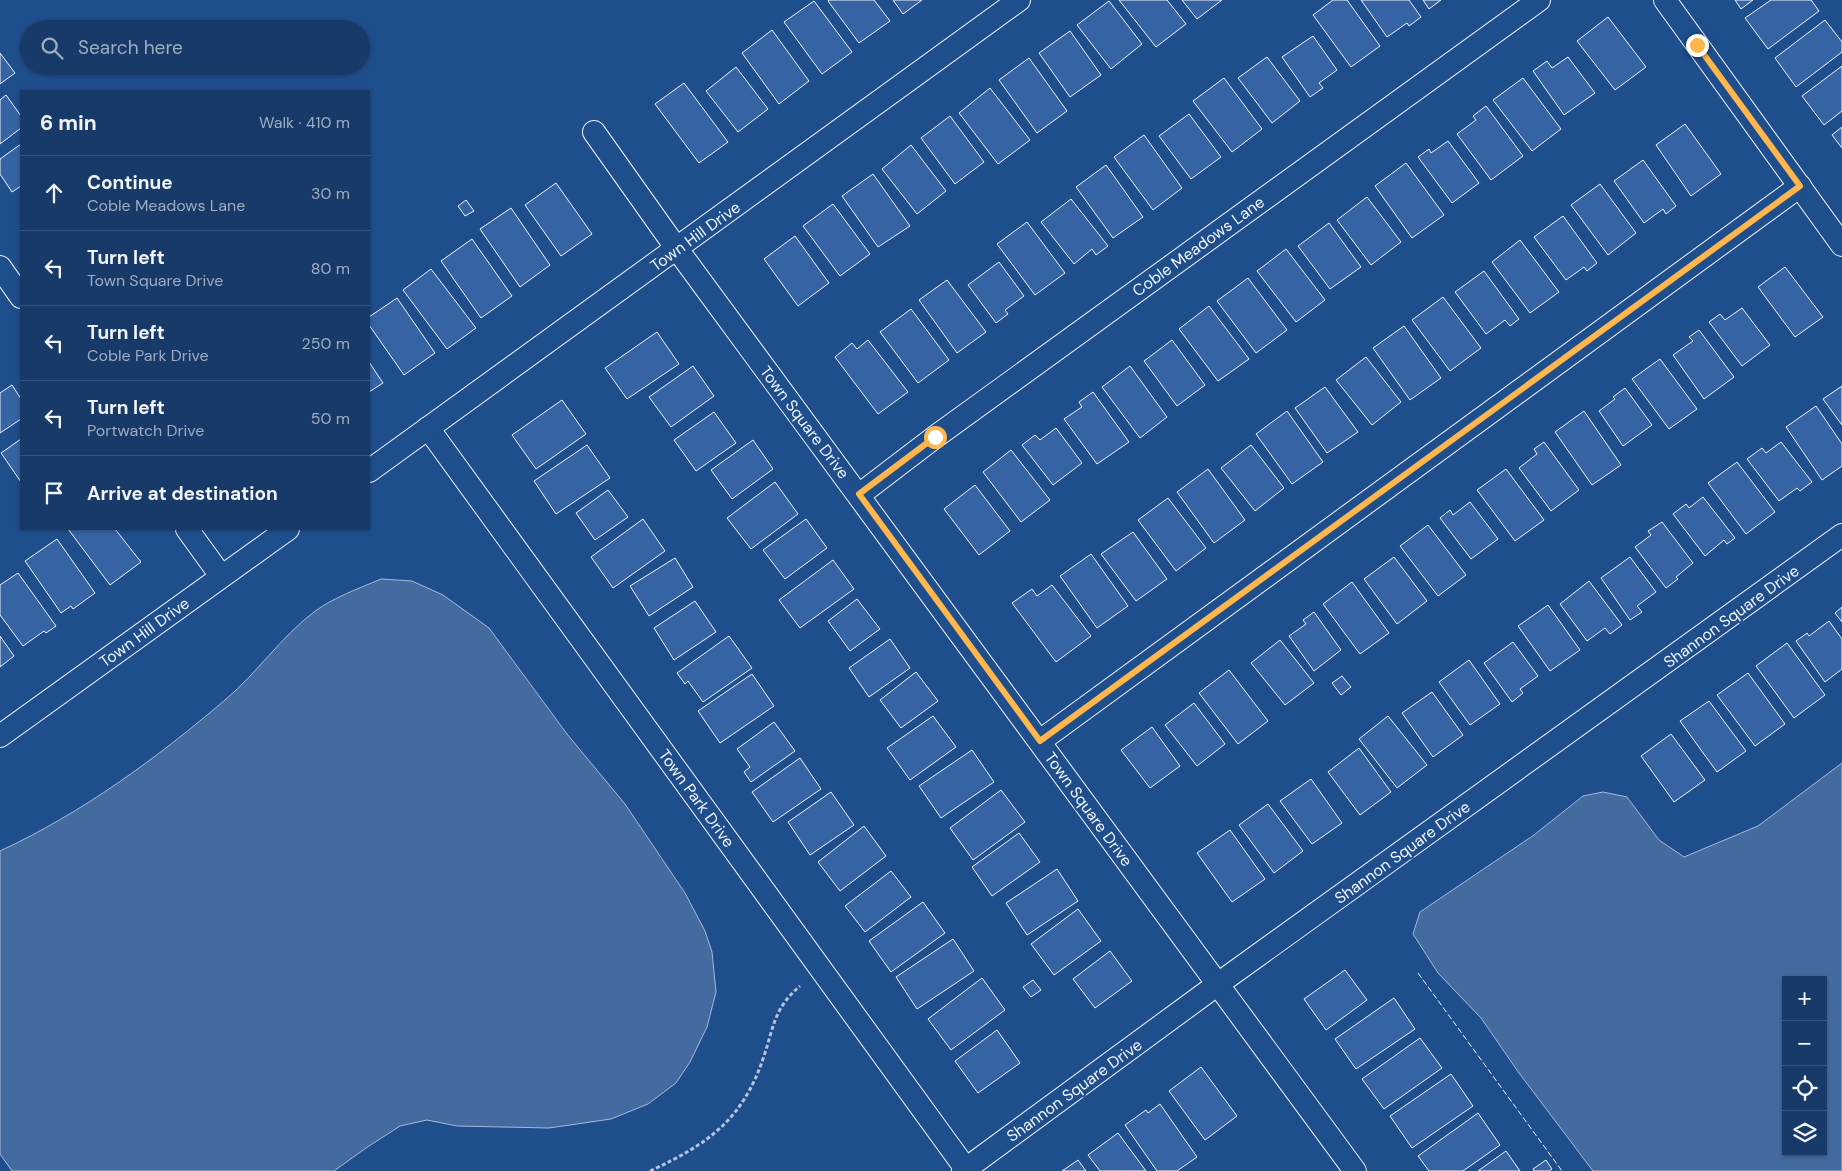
<!DOCTYPE html>
<html lang="en">
<head>
<meta charset="utf-8">
<style>
  body { margin:0; font-family:"DM Sans",sans-serif; background:#20416f; color:#f1f3f6 }
  .controls { position:absolute; right:15px; bottom:15px; display:grid; overflow:hidden; border-radius:0px; box-shadow:0 1px 4px #0004 }
  .controls button { width:45px; height:45px; display:grid; place-items:center; padding:0; border:0; border-bottom:1px solid #36547d; background:#173a69; color:#f1f3f6; font:25px sans-serif }
  .stop { position:absolute; width:15px; height:15px; margin:-11px; border:4px solid #ffb74d; border-radius:50%; background:#fff }
  .stop.end { background:#ffb74d; border-color:#fff; box-shadow:0 1px 5px #0008 }
  .list { margin:0; padding:0; list-style:none }
  h2 { display:flex; justify-content:space-between; align-items:center; height:65px; margin:0; padding:0 20px; font-size:21px }
  h2 small { font-size:16px; font-weight:400; color:#9eadc0 }
  .list li { display:grid; grid-template-columns:32px 1fr auto; gap:15px; align-items:center; box-sizing:border-box; height:75px; padding:0 20px; border-top:1px solid #36547d }
  .list b { display:block; font-size:19px; white-space:nowrap }
  .list p { margin:0; font-size:16px; white-space:nowrap; color:#9eadc0 }
  .list em { font-size:16px; font-style:normal; color:#9eadc0 }
  .icon { flex:none; width:28px; height:28px; fill:none; stroke:currentColor; stroke-width:2; stroke-linecap:round; stroke-linejoin:round }
  .map { position:relative; flex:none; width:1842px; height:1171px; overflow:hidden }
  .search { position:absolute; background:#173a69; box-shadow:0 1px 4px #0004; left:20px; top:20px; width:350px; height:55px; display:flex; align-items:center; gap:12px; box-sizing:border-box; padding:0 18px; border-radius:28px; color:#9eadc0; font-size:19px }
  .panel { position:absolute; background:#173a69; box-shadow:0 1px 4px #0004; left:20px; top:90px; width:350px; height:440px; border-radius:0px }
  .map>svg:first-child { display:block }
</style>
</head>
<body>
<div class="map">
<svg width="1842" height="1171" viewBox="0 0 1842 1171">
  <rect width="100%" height="100%" fill="#1f4e8c"/>
  <g fill="#446ba0" stroke="#a8bbd7" fill-rule="evenodd">
    <path d="M 381,579 L 412,581 L 443,595 L 489,628 L 567,734 L 625,804 L 685,893 L 705,931 L 712,952 L 716,992 L 707,1027 L 690,1062 L 676,1083 L 648,1104 L 611,1119 L 549,1128 L 457,1126 L 427,1120 L 400,1126 L 366,1148 L 334,1171 L 12,1171 L 0,1154 L 0,851 C 82,813 157,758 225,700 C 257,673 281,637 314,612 C 334,597 358,589 381,579 Z"/>
    <path d="M 1842,763 L 1842,1171 L 1593,1171 L 1519,1073 L 1481,1018 L 1438,973 L 1413,934 L 1420,912 L 1534,835 L 1583,796 L 1603,792 L 1627,797 L 1659,840 L 1684,857 L 1758,826 ZM 1786,980 L 1823,980 L 1823,1152 L 1786,1152 Z"/>
  </g>
  <g fill="#3563a3" stroke="#f2f6ff">
    <polygon points="829,0 874,0 890,21 859,43 828,1"/>
    <polygon points="893,0 922,0 903,14"/>
    <polygon points="1119,0 1167,0 1186,24 1156,47"/>
    <polygon points="1182,0 1222,0 1197,19"/>
    <polygon points="1333,0 1347,0 1380,46 1351,67 1313,15"/>
    <polygon points="1361,0 1409,0 1421,17 1409,26 1407,23 1387,37"/>
    <polygon points="1423,0 1441,0 1429,9"/>
    <polygon points="1735,0 1753,0 1741,9"/>
    <polygon points="1771,0 1811,0 1819,11 1768,49 1745,18"/>
    <polygon points="814,1 852,52 822,74 784,22"/>
    <polygon points="1109,1 1142,44 1111,69 1077,25"/>
    <polygon points="1608,17 1646,67 1615,90 1577,41"/>
    <polygon points="1825,20 1842,42 1842,52 1796,87 1775,58"/>
    <polygon points="772,30 809,81 779,104 742,53"/>
    <polygon points="1070,31 1101,75 1070,97 1039,53"/>
    <polygon points="1313,36 1337,70 1319,83 1323,88 1310,97 1282,57"/>
    <polygon points="0,53 15,73 0,84"/>
    <polygon points="1267,57 1300,101 1272,123 1238,78"/>
    <polygon points="1568,57 1595,93 1564,115 1533,71 1547,61 1552,68"/>
    <polygon points="1029,58 1067,111 1037,133 999,80"/>
    <polygon points="1842,66 1842,111 1824,125 1802,96"/>
    <polygon points="736,67 768,109 738,132 706,91"/>
    <polygon points="1224,78 1262,129 1232,152 1193,101"/>
    <polygon points="1523,78 1561,129 1532,151 1493,100"/>
    <polygon points="684,83 728,142 699,163 655,104"/>
    <polygon points="990,88 1030,140 998,164 959,113"/>
    <polygon points="6,95 21,116 21,128 0,144 0,100"/>
    <polygon points="1486,106 1523,156 1491,180 1457,134 1476,120 1473,116"/>
    <polygon points="1189,114 1221,157 1191,179 1159,136"/>
    <polygon points="950,116 984,162 955,184 921,138"/>
    <polygon points="1685,124 1721,174 1691,196 1656,145"/>
    <polygon points="1842,127 1842,148 1832,135"/>
    <polygon points="1144,135 1182,188 1153,210 1114,157"/>
    <polygon points="1448,141 1479,183 1452,203 1418,157 1429,149 1431,153"/>
    <polygon points="21,144 21,186 12,192 0,174 0,159"/>
    <polygon points="911,145 946,191 917,214 882,169"/>
    <polygon points="1643,160 1676,206 1666,214 1663,209 1644,223 1614,181"/>
    <polygon points="1406,163 1444,215 1412,238 1375,186"/>
    <polygon points="1106,165 1143,217 1113,238 1076,187"/>
    <polygon points="873,174 910,226 878,247 842,196"/>
    <polygon points="556,183 592,234 561,256 525,205"/>
    <polygon points="1600,184 1636,233 1608,255 1571,205"/>
    <polygon points="1367,197 1401,242 1371,265 1337,220"/>
    <polygon points="1071,199 1108,246 1096,255 1092,249 1074,264 1041,222"/>
    <polygon points="466,200 474,211 465,216 458,206"/>
    <polygon points="833,204 870,254 840,276 803,226"/>
    <polygon points="511,208 550,265 520,287 480,229"/>
    <polygon points="1563,216 1597,263 1587,271 1584,267 1566,280 1534,237"/>
    <polygon points="1027,222 1065,273 1035,295 997,244"/>
    <polygon points="1329,223 1361,267 1330,289 1298,246"/>
    <polygon points="795,236 829,283 798,306 764,259"/>
    <polygon points="472,239 512,296 481,318 441,261"/>
    <polygon points="1520,240 1559,292 1530,313 1492,262"/>
    <polygon points="1286,249 1325,300 1296,322 1257,271"/>
    <polygon points="999,262 1024,296 1005,310 1008,314 996,323 968,285"/>
    <polygon points="1785,267 1823,317 1795,337 1758,287"/>
    <polygon points="431,269 476,328 447,349 403,290"/>
    <polygon points="1484,271 1519,319 1510,326 1505,320 1486,334 1455,292"/>
    <polygon points="1248,278 1287,330 1256,353 1217,301"/>
    <polygon points="947,280 986,332 957,353 919,300"/>
    <polygon points="1443,297 1481,348 1450,371 1412,320"/>
    <polygon points="397,298 435,353 404,375 369,325 369,317"/>
    <polygon points="1209,306 1249,359 1218,381 1179,329"/>
    <polygon points="1742,308 1770,345 1742,366 1709,322 1720,314 1725,320"/>
    <polygon points="911,309 949,360 918,383 880,332"/>
    <polygon points="1404,326 1441,378 1410,400 1373,348"/>
    <polygon points="1699,330 1734,377 1704,399 1673,355 1693,341 1689,337"/>
    <polygon points="657,332 679,364 627,399 605,368"/>
    <polygon points="868,340 908,392 878,414 835,357 852,343 857,349"/>
    <polygon points="1172,340 1205,385 1177,406 1144,361"/>
    <polygon points="1366,357 1401,402 1372,425 1336,380"/>
    <polygon points="1660,359 1697,409 1669,429 1632,379"/>
    <polygon points="369,362 383,383 369,392"/>
    <polygon points="693,366 714,396 671,427 649,397"/>
    <polygon points="1130,366 1167,417 1140,438 1102,387"/>
    <polygon points="12,385 21,399 21,419 0,433 0,393"/>
    <polygon points="1842,386 1842,425 1823,399"/>
    <polygon points="1325,387 1358,432 1327,453 1295,408"/>
    <polygon points="1625,388 1652,425 1623,446 1599,411 1615,399 1613,397"/>
    <polygon points="1093,392 1129,442 1097,464 1064,419 1082,407 1079,402"/>
    <polygon points="562,400 586,434 536,469 512,435"/>
    <polygon points="1816,406 1842,444 1842,466 1822,480 1786,427"/>
    <polygon points="1287,411 1323,462 1292,484 1256,434"/>
    <polygon points="1584,411 1621,465 1592,485 1555,432"/>
    <polygon points="714,412 736,443 696,471 674,440"/>
    <polygon points="1056,428 1082,463 1053,485 1022,445 1035,435 1040,440"/>
    <polygon points="21,439 21,482 1,453"/>
    <polygon points="753,440 773,469 732,499 711,470"/>
    <polygon points="1544,442 1579,490 1551,511 1519,468 1537,454 1534,449"/>
    <polygon points="1781,442 1812,482 1800,491 1797,488 1779,501 1747,459 1762,448 1766,453"/>
    <polygon points="587,445 610,478 556,514 534,481"/>
    <polygon points="1251,445 1284,488 1255,511 1221,468"/>
    <polygon points="1011,450 1050,500 1021,522 983,472"/>
    <polygon points="1737,462 1775,512 1746,534 1708,483"/>
    <polygon points="1208,469 1245,520 1214,543 1177,492"/>
    <polygon points="1506,469 1544,520 1515,541 1477,490"/>
    <polygon points="775,482 798,514 751,549 727,518"/>
    <polygon points="975,485 1010,531 979,555 944,509"/>
    <polygon points="608,490 628,517 595,540 576,513"/>
    <polygon points="1703,497 1735,538 1727,544 1724,540 1705,556 1673,514 1686,504 1689,508"/>
    <polygon points="1168,498 1206,548 1176,571 1138,520"/>
    <polygon points="1470,502 1498,539 1471,559 1440,518 1450,510 1453,515"/>
    <polygon points="643,519 665,551 613,588 591,557"/>
    <polygon points="806,519 827,548 785,579 763,550"/>
    <polygon points="1662,522 1693,563 1676,577 1678,579 1666,588 1635,547 1651,535 1648,531"/>
    <polygon points="1428,525 1466,575 1438,596 1400,546"/>
    <polygon points="68,529 115,529 141,562 110,585"/>
    <polygon points="1133,532 1167,579 1136,601 1101,554"/>
    <polygon points="57,539 95,593 73,609 71,606 61,613 25,561"/>
    <polygon points="1091,554 1128,606 1097,628 1060,576"/>
    <polygon points="1394,557 1427,601 1397,624 1364,579"/>
    <polygon points="1630,557 1656,592 1637,606 1642,612 1630,620 1601,578"/>
    <polygon points="675,558 693,587 649,616 630,586"/>
    <polygon points="833,560 854,589 800,628 779,600"/>
    <polygon points="18,573 56,626 46,633 44,631 23,646 0,615 0,585"/>
    <polygon points="1589,581 1622,625 1610,634 1605,628 1587,641 1560,604"/>
    <polygon points="1352,582 1389,633 1360,654 1323,604"/>
    <polygon points="1052,585 1091,636 1056,662 1012,603 1032,589 1037,596"/>
    <polygon points="857,599 880,629 850,651 828,621"/>
    <polygon points="695,601 716,632 674,660 654,628"/>
    <polygon points="1548,605 1580,650 1550,671 1518,626"/>
    <polygon points="1842,607 1842,622 1835,613"/>
    <polygon points="1314,612 1341,650 1314,671 1289,636 1306,624 1303,620"/>
    <polygon points="1829,621 1842,639 1842,669 1825,682 1796,641 1807,633 1809,636"/>
    <polygon points="0,636 14,656 0,667"/>
    <polygon points="729,636 752,668 703,702 688,681 685,684 677,673"/>
    <polygon points="890,639 910,668 869,697 849,668"/>
    <polygon points="1280,640 1314,683 1285,705 1251,663"/>
    <polygon points="1513,642 1538,676 1520,689 1523,693 1512,702 1484,663"/>
    <polygon points="1787,643 1825,695 1794,718 1756,666"/>
    <polygon points="1469,660 1500,704 1470,725 1439,682"/>
    <polygon points="1229,670 1268,721 1238,744 1199,693"/>
    <polygon points="916,672 938,701 901,728 880,700"/>
    <polygon points="1748,673 1785,724 1755,746 1717,695"/>
    <polygon points="752,674 774,706 720,743 698,711"/>
    <polygon points="1342,676 1351,687 1341,695 1332,683"/>
    <polygon points="1432,692 1463,735 1433,757 1402,713"/>
    <polygon points="1709,701 1746,751 1717,772 1680,721"/>
    <polygon points="1194,703 1225,744 1197,766 1165,725"/>
    <polygon points="933,716 956,747 910,780 887,748"/>
    <polygon points="1388,716 1427,765 1397,788 1359,739"/>
    <polygon points="774,722 795,751 751,782 744,772 750,767 737,749"/>
    <polygon points="1152,727 1180,766 1150,788 1121,750"/>
    <polygon points="1671,734 1705,780 1674,802 1641,756"/>
    <polygon points="1359,748 1391,792 1360,815 1328,772"/>
    <polygon points="972,750 994,782 941,818 919,786"/>
    <polygon points="800,758 821,789 773,822 752,792"/>
    <polygon points="1311,779 1342,823 1312,844 1280,801"/>
    <polygon points="1001,790 1025,822 973,860 950,828"/>
    <polygon points="831,792 854,825 810,855 788,822"/>
    <polygon points="1268,804 1303,851 1274,873 1239,825"/>
    <polygon points="864,826 886,856 840,891 818,862"/>
    <polygon points="1230,830 1265,879 1232,902 1197,853"/>
    <polygon points="1019,833 1040,862 992,896 972,867"/>
    <polygon points="1057,869 1078,901 1027,935 1006,903"/>
    <polygon points="891,871 911,897 865,932 845,906"/>
    <polygon points="923,902 945,933 891,972 869,941"/>
    <polygon points="1078,909 1101,941 1054,975 1031,944"/>
    <polygon points="953,939 974,971 917,1009 896,977"/>
    <polygon points="1110,951 1132,981 1095,1008 1073,979"/>
    <polygon points="1345,970 1367,1000 1326,1030 1304,999"/>
    <polygon points="982,978 1005,1010 951,1050 928,1019"/>
    <polygon points="1033,980 1041,990 1031,997 1023,987"/>
    <polygon points="1394,998 1415,1029 1356,1069 1335,1039"/>
    <polygon points="997,1030 1020,1063 978,1093 955,1061"/>
    <polygon points="1420,1038 1442,1068 1384,1109 1362,1079"/>
    <polygon points="1201,1067 1237,1116 1205,1140 1169,1091"/>
    <polygon points="1451,1074 1473,1106 1412,1148 1390,1116"/>
    <polygon points="1160,1104 1197,1157 1177,1171 1157,1171 1125,1125 1146,1110 1148,1113"/>
    <polygon points="1478,1113 1500,1145 1463,1171 1429,1171 1418,1156"/>
    <polygon points="1118,1133 1146,1171 1100,1171 1088,1155"/>
    <polygon points="1506,1151 1520,1171 1478,1171"/>
    <polygon points="1078,1160 1086,1171 1062,1171"/>
    <polygon points="1546,1160 1552,1169 1549,1171 1534,1171 1533,1169"/>
  </g>
  <g fill="none" stroke-linecap="round" stroke-linejoin="round">
    <g stroke="#f2f6ff" stroke-width="24">
      <g id="minor">
        <polyline points="1665,0 1842,245"/>
        <polyline points="594,132 677,249 1355,1171"/>
        <polyline points="0,267 21,297"/>
        <polyline points="428,428 966,1169"/>
        <polyline points="369,471 1019,0"/>
        <polyline points="859,495 935,437 1539,0"/>
        <polyline points="187,529 221,576"/>
        <polyline points="0,736 288,529"/>
        <polyline points="1040,741 1800,186"/>
        <polyline points="963,1171 1218,984 1842,535"/>
      </g>
    </g>
    <path stroke="#b3c4dc" stroke-width="3" stroke-dasharray="4 2.5" stroke-linecap="butt" d="M 650,1171 C 708,1144 743,1120 764,1056 C 774,1026 774,1008 800,986"/>
    <use href="#minor" stroke="#1f4e8c" stroke-width="22"/>
    <polyline stroke="#f2f6ff" stroke-width="1" stroke-dasharray="6 2.5" stroke-linecap="butt" points="1418,973 1562,1171"/>
  </g>
  <g fill="none" stroke-linecap="round" stroke-linejoin="round">
    <polyline stroke="#ffb74d" stroke-width="6" points="935,437 859,494 1040,741 1800,186 1697,45"/>
  </g>
  <g text-anchor="middle" stroke-width="4" stroke-linejoin="round" paint-order="stroke">
    <g font-size="16" fill="#f2f6ff" stroke="#1f4e8c">
      <text transform="translate(695 236) rotate(-36)" y="6">Town Hill Drive</text>
      <text transform="translate(1198 246) rotate(-36)" y="6">Coble Meadows Lane</text>
      <text transform="translate(805 422) rotate(53)" y="6">Town Square Drive</text>
      <text transform="translate(1731 616) rotate(-36)" y="6">Shannon Square Drive</text>
      <text transform="translate(144 632) rotate(-36)" y="6">Town Hill Drive</text>
      <text transform="translate(697 798) rotate(54)" y="6">Town Park Drive</text>
      <text transform="translate(1089 809) rotate(54)" y="6">Town Square Drive</text>
      <text transform="translate(1402 852) rotate(-36)" y="6">Shannon Square Drive</text>
      <text transform="translate(1074 1090) rotate(-36)" y="6">Shannon Square Drive</text>
    </g>
  </g>
</svg>
<div class="controls">
<button>+</button>
<button>−</button>
<button><svg class="icon" aria-label="locate" viewBox="0 0 24 24"><circle cx="12" cy="12" r="6"/><path d="M12 2v4M12 18v4M2 12h4M18 12h4"/></svg></button>
<button><svg class="icon" aria-label="layers" viewBox="0 0 24 24"><path d="M12 4l9 5-9 5-9-5zM3 14l9 5 9-5"/></svg></button>
</div>
<div class="stop" style="left:935px;top:437px"></div>
<div class="stop end" style="left:1697px;top:45px"></div>
<div class="search"><svg class="icon" aria-label="search" viewBox="0 0 24 24"><circle cx="10" cy="10" r="6"/><path d="M15 15l6 6"/></svg>Search here</div>
<section class="panel">
<h2>6 min<small>Walk · 410 m</small></h2>
<ul class="list">
<li><svg class="icon" aria-label="ahead" viewBox="0 0 24 24"><path d="M12 20V5M6 11l6-6 6 6"/></svg><div><b>Continue</b><p>Coble Meadows Lane</p></div><em>30 m</em></li>
<li><svg class="icon" aria-label="left" viewBox="0 0 24 24"><path d="M17 20v-9H6M10 6l-5 5 5 5"/></svg><div><b>Turn left</b><p>Town Square Drive</p></div><em>80 m</em></li>
<li><svg class="icon" aria-label="left" viewBox="0 0 24 24"><path d="M17 20v-9H6M10 6l-5 5 5 5"/></svg><div><b>Turn left</b><p>Coble Park Drive</p></div><em>250 m</em></li>
<li><svg class="icon" aria-label="left" viewBox="0 0 24 24"><path d="M17 20v-9H6M10 6l-5 5 5 5"/></svg><div><b>Turn left</b><p>Portwatch Drive</p></div><em>50 m</em></li>
<li><svg class="icon" aria-label="arrive" viewBox="0 0 24 24"><path d="M6 21V4h12l-3 4 3 4H6"/></svg><div><b>Arrive at destination</b></div></li>
</ul>
</section>
</div>
</body>
</html>
